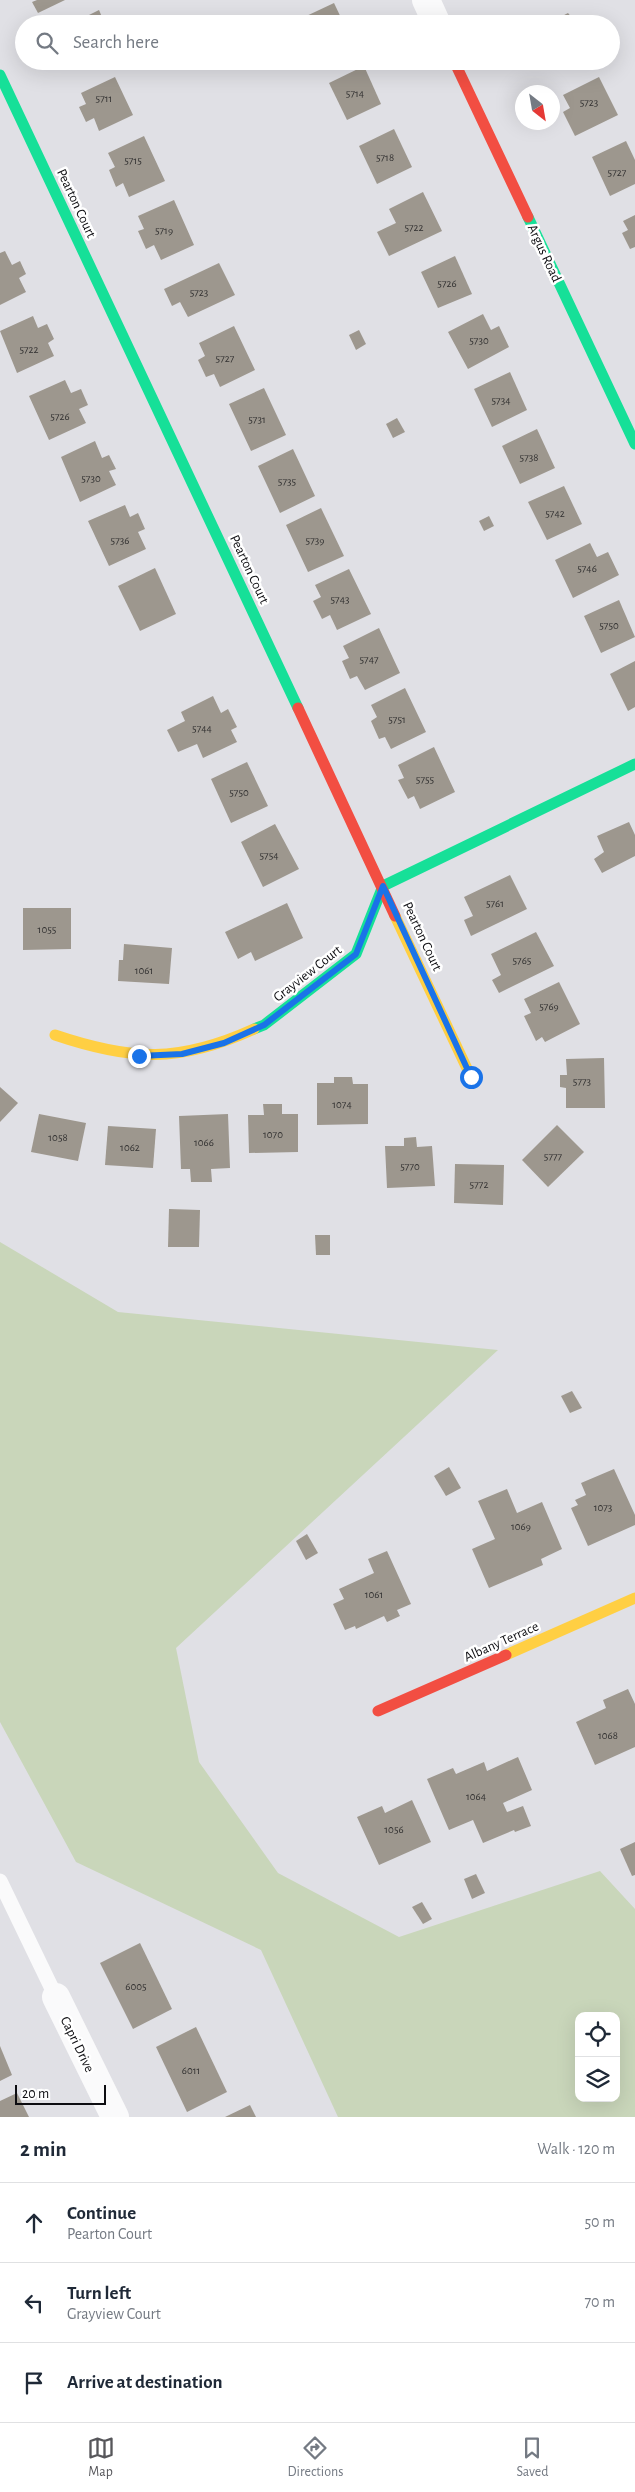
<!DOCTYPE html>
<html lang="en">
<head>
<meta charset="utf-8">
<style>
  body { margin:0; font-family:"Alegreya Sans",sans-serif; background:#f6f6f7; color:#1f2937 }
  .controls { position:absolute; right:15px; bottom:15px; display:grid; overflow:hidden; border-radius:10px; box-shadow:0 5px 20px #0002 }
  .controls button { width:45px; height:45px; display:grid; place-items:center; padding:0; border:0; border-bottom:1px solid #e0e1e3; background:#fff; color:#1f2937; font:25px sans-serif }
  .compass { position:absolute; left:515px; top:85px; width:45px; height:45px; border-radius:50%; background:#fff; box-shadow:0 5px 20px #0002; rotate:149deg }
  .scale { position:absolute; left:15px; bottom:12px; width:91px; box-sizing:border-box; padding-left:5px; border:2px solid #0d0d11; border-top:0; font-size:14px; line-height:18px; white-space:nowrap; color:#0d0d11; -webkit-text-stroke:4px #fff; paint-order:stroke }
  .stop { position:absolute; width:15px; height:15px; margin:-11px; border:4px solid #1a73e8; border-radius:50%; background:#fff }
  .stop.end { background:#1a73e8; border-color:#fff; box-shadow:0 1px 5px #0008 }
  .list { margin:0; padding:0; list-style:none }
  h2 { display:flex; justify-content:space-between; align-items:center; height:65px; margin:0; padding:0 20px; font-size:21px }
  h2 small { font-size:16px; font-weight:400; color:#747a83 }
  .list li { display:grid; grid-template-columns:32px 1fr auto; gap:15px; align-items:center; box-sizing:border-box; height:80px; padding:0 20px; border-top:1px solid #e0e1e3 }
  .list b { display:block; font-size:19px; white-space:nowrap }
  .list p { margin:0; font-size:16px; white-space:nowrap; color:#747a83 }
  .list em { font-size:16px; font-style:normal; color:#747a83 }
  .icon { flex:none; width:28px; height:28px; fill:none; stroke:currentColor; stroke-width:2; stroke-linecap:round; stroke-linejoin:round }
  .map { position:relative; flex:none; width:635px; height:2117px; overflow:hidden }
  .search { position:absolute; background:#fff; box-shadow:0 5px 20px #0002; left:15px; right:15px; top:15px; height:55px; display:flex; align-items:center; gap:12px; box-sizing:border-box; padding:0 18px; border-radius:28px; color:#747a83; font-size:19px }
  .sheet { height:305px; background:#fff }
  nav { display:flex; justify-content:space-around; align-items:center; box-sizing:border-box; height:70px; border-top:1px solid #e0e1e3; background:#fff; font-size:14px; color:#747a83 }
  nav a { display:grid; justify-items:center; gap:2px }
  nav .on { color:#57575b }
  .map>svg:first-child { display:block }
</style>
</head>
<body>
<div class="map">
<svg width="635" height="2117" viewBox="0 0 635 2117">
  <rect width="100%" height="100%" fill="#e0e0e5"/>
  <path fill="#c9d6ba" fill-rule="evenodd" d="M 0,1242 L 118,1312 L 498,1350 L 176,1648 L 199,1762 L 278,1873 L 399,1937 L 600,1871 L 635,1909 L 635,2117 L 338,2117 L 261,1950 L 76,1862 L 0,1722 ZM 579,2016 L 616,2016 L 616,2098 L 579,2098 Z"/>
  <g fill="#9d978e">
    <polygon points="37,0 65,0 38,13 32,2"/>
    <polygon points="334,3 344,24 302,24 300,19"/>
    <polygon points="99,10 105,24 71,24"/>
    <polygon points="568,13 577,24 547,24"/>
    <polygon points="548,61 569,61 553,70"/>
    <polygon points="364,66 381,104 347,120 329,83"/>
    <polygon points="115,77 133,115 99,131 94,118 86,122 79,107 86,104 81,93"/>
    <polygon points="599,77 618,115 575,136 563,112 570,108 563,95"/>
    <polygon points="394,129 412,167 377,184 359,146"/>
    <polygon points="144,136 165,181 129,197 123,183 116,187 109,170 115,167 108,153"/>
    <polygon points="626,141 635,160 635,184 610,196 592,157"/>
    <polygon points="423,192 442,231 389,256 377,232 396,223 389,209"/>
    <polygon points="174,200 194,245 161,260 154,245 146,249 138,231 144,229 138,216"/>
    <polygon points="635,215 635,247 630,249 622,233 628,230 623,221"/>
    <polygon points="5,251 12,265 20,261 26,274 19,278 26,292 0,305 0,253"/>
    <polygon points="455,256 472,294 438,308 421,272"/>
    <polygon points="219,263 235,295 188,317 180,302 172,306 164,289"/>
    <polygon points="483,314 491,330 499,326 509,347 468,369 448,332"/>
    <polygon points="33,316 38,328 47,324 54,339 48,343 54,356 17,373 0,331"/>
    <polygon points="234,326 255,370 220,387 214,374 206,377 198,360 205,356 199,343"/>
    <polygon points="359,330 366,344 356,350 349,335"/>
    <polygon points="510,372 527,410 492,427 474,389"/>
    <polygon points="65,380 71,393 81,389 88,405 79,409 86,423 49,440 29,396"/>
    <polygon points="264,388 286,435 251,451 229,404"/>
    <polygon points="397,418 405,432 393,438 386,424"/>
    <polygon points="537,429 555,468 520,484 502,446"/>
    <polygon points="95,441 102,458 109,455 116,469 109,471 116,485 80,502 61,457"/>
    <polygon points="293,449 315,496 280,513 258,466"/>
    <polygon points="564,486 582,524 547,540 528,502"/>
    <polygon points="125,505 130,517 138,513 145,529 138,532 146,549 109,566 88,521"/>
    <polygon points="321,508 344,556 308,572 286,525"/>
    <polygon points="489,516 494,526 484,531 479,521"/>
    <polygon points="590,543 597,557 608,552 619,575 573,598 555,560"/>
    <polygon points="155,568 176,614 140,631 118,586"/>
    <polygon points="349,569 371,614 337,630 330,615 322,619 313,601 321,597 315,585"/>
    <polygon points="619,600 635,637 601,653 584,616"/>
    <polygon points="379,628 400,673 365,690 357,676 350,679 342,661 349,658 343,646"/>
    <polygon points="635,661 635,707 628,711 610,674"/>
    <polygon points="405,688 426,732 391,749 385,737 379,739 371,721 377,717 371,705"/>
    <polygon points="213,696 221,713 228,709 237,727 231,730 237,742 203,758 197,744 178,752 167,730 185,721 181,712"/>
    <polygon points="434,747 455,792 420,809 414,796 408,799 398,780 404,778 398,765"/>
    <polygon points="247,762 268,806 231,823 211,779"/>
    <polygon points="629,822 635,835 635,856 602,873 594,859 604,852 597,836"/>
    <polygon points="275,824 299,869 263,887 241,842"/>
    <polygon points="510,875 527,909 471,936 464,920 473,916 464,897"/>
    <polygon points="287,903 303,938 255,961 251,952 238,959 225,932"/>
    <polygon points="23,908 71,908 71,949 23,950"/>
    <polygon points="536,932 554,966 499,993 492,980 501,975 491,954"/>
    <polygon points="124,944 172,948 169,984 118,981 119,960 123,960"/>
    <polygon points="559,982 580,1024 545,1042 542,1037 536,1041 524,1016 531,1013 524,999"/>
    <polygon points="604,1058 605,1108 566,1108 566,1088 560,1087 560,1075 567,1075 566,1059"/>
    <polygon points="334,1077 352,1077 353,1084 368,1084 368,1124 317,1125 317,1083 334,1083"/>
    <polygon points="0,1087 18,1103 0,1122"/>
    <polygon points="263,1104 282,1104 282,1114 298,1114 298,1152 249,1153 248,1115 264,1115"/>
    <polygon points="39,1114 86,1123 78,1161 31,1152"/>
    <polygon points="228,1114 230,1168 211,1169 212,1182 191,1182 190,1169 181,1169 179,1116"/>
    <polygon points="557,1125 584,1152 548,1187 522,1160"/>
    <polygon points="108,1126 156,1129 153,1168 105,1165"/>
    <polygon points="416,1137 417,1147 432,1146 435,1186 387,1188 385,1146 404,1146 404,1138"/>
    <polygon points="455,1164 504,1165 503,1205 454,1203"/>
    <polygon points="169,1209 200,1210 199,1247 168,1247"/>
    <polygon points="315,1235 330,1235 330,1255 316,1255"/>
    <polygon points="572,1391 582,1408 570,1413 561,1396"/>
    <polygon points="449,1467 461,1488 446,1496 434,1476"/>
    <polygon points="614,1469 635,1515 635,1525 588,1546 571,1508 578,1505 575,1500 586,1495 581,1483"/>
    <polygon points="507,1489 517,1513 542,1502 562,1549 541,1559 543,1565 489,1588 472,1549 495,1539 478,1501"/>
    <polygon points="307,1534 318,1553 306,1560 296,1541"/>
    <polygon points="387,1551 411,1604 397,1610 400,1616 387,1622 384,1616 356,1629 355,1626 345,1630 333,1604 344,1599 339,1589 374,1573 368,1559"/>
    <polygon points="628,1689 635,1704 635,1747 595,1765 576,1722 606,1708 603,1700"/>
    <polygon points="518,1757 532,1790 503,1803 507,1812 523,1806 531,1826 515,1832 514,1830 483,1843 473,1820 449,1830 427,1779 453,1768 456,1774 484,1762 487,1771"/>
    <polygon points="412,1800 431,1842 379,1865 357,1817 382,1806 385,1813"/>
    <polygon points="635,1842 635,1875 632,1876 620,1849"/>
    <polygon points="476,1874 485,1893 472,1899 464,1879"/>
    <polygon points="422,1902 432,1919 423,1924 412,1907"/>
    <polygon points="140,1943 172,2009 133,2029 100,1963"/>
    <polygon points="196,2027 227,2092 187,2112 156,2047"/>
    <polygon points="0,2046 12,2075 0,2081"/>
    <polygon points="17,2093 29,2117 0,2117 0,2101"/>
    <polygon points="250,2105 256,2117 225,2117"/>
  </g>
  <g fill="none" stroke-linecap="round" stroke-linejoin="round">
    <polyline stroke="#fafafb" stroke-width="15" points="0,1881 56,1997"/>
    <g stroke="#fafafb" stroke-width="28">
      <polyline points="426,0 437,24"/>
      <polyline points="56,1997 115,2117"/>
    </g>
    <g stroke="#16e098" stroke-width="11">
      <polyline points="0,75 298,708"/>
      <polyline points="528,217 635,444"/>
      <polyline points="254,1029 264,1025 356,954 383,886 635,764"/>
    </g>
    <g stroke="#ffcf43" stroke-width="11">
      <polyline points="395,916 471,1077"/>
      <path d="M 55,1035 C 132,1061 179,1063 254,1029"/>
      <polyline points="506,1655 635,1598"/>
    </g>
    <g stroke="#f24e42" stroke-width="11">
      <polyline points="454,61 528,217"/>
      <polyline points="298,708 395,916"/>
      <polyline points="378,1711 506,1655"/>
    </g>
  </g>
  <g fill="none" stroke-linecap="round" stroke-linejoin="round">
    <polyline stroke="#1a73e8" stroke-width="6" points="139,1056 182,1054 224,1043 264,1025 356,954 383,886 471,1077"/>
  </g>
  <g text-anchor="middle" stroke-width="5" stroke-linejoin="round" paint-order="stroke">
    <g font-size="11" fill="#313030">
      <text x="355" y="97">5714</text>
      <text x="104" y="102">5711</text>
      <text x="589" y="106">5723</text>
      <text x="385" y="161">5718</text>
      <text x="133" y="164">5715</text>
      <text x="617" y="176">5727</text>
      <text x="414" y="231">5722</text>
      <text x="164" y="234">5719</text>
      <text x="447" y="287">5726</text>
      <text x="199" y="296">5723</text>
      <text x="479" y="344">5730</text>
      <text x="29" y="353">5722</text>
      <text x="225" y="362">5727</text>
      <text x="501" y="404">5734</text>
      <text x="60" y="420">5726</text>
      <text x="257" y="423">5731</text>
      <text x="529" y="461">5738</text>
      <text x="91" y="482">5730</text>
      <text x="287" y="485">5735</text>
      <text x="555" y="517">5742</text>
      <text x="120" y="544">5736</text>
      <text x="315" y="544">5739</text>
      <text x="587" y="572">5746</text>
      <text x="340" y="603">5743</text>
      <text x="609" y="629">5750</text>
      <text x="369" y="663">5747</text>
      <text x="397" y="723">5751</text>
      <text x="202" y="732">5744</text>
      <text x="425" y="783">5755</text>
      <text x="239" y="796">5750</text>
      <text x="269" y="859">5754</text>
      <text x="495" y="907">5761</text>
      <text x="47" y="933">1055</text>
      <text x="522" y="964">5765</text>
      <text x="144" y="974">1061</text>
      <text x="549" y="1010">5769</text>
      <text x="582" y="1085">5773</text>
      <text x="342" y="1108">1074</text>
      <text x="273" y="1138">1070</text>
      <text x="58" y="1141">1058</text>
      <text x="204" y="1146">1066</text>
      <text x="130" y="1151">1062</text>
      <text x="553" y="1160">5777</text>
      <text x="410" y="1170">5770</text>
      <text x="479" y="1188">5772</text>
      <text x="603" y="1511">1073</text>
      <text x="521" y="1530">1069</text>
      <text x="374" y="1598">1061</text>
      <text x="608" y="1739">1068</text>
      <text x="476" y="1800">1064</text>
      <text x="394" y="1833">1056</text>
      <text x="136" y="1990">6005</text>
      <text x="191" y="2074">6011</text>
    </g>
    <g font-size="14" fill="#0d0d11" stroke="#fff">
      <text transform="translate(77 203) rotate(65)" y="5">Pearton Court</text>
      <text transform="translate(545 253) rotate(65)" y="5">Argus Road</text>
      <text transform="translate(250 569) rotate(65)" y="5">Pearton Court</text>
      <text transform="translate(423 936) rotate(65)" y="5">Pearton Court</text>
      <text transform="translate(307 973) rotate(-38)" y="5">Grayview Court</text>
      <text transform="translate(501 1641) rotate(-24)" y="5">Albany Terrace</text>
      <text transform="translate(78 2044) rotate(64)" y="5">Capri Drive</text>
    </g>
  </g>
</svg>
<div class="controls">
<button><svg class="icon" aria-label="locate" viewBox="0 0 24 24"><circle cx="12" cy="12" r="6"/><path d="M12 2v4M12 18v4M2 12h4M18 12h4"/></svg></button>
<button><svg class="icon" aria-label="layers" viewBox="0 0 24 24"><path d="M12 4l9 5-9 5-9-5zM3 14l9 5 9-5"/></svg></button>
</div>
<svg class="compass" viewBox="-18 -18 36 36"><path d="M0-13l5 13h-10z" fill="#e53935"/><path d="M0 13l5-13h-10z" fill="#747a83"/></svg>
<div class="scale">20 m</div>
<div class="stop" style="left:471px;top:1077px"></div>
<div class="stop end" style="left:139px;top:1056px"></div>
<div class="search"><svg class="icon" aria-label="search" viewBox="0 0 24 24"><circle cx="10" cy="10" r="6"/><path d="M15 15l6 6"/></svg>Search here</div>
</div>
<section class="sheet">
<h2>2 min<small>Walk · 120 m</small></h2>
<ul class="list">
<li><svg class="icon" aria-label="ahead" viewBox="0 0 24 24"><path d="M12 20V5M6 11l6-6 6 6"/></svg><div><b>Continue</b><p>Pearton Court</p></div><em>50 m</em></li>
<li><svg class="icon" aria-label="left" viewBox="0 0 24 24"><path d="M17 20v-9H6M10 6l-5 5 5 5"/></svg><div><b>Turn left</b><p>Grayview Court</p></div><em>70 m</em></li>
<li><svg class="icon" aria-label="arrive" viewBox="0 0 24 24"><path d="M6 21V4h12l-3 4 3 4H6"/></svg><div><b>Arrive at destination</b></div></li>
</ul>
</section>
<nav>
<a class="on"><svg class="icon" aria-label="map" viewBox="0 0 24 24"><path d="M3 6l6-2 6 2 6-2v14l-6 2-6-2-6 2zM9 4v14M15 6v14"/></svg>Map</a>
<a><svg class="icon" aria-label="directions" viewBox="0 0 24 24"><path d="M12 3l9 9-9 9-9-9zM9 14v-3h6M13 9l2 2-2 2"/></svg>Directions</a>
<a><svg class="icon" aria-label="saved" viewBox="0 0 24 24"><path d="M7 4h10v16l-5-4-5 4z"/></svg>Saved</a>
</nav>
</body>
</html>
